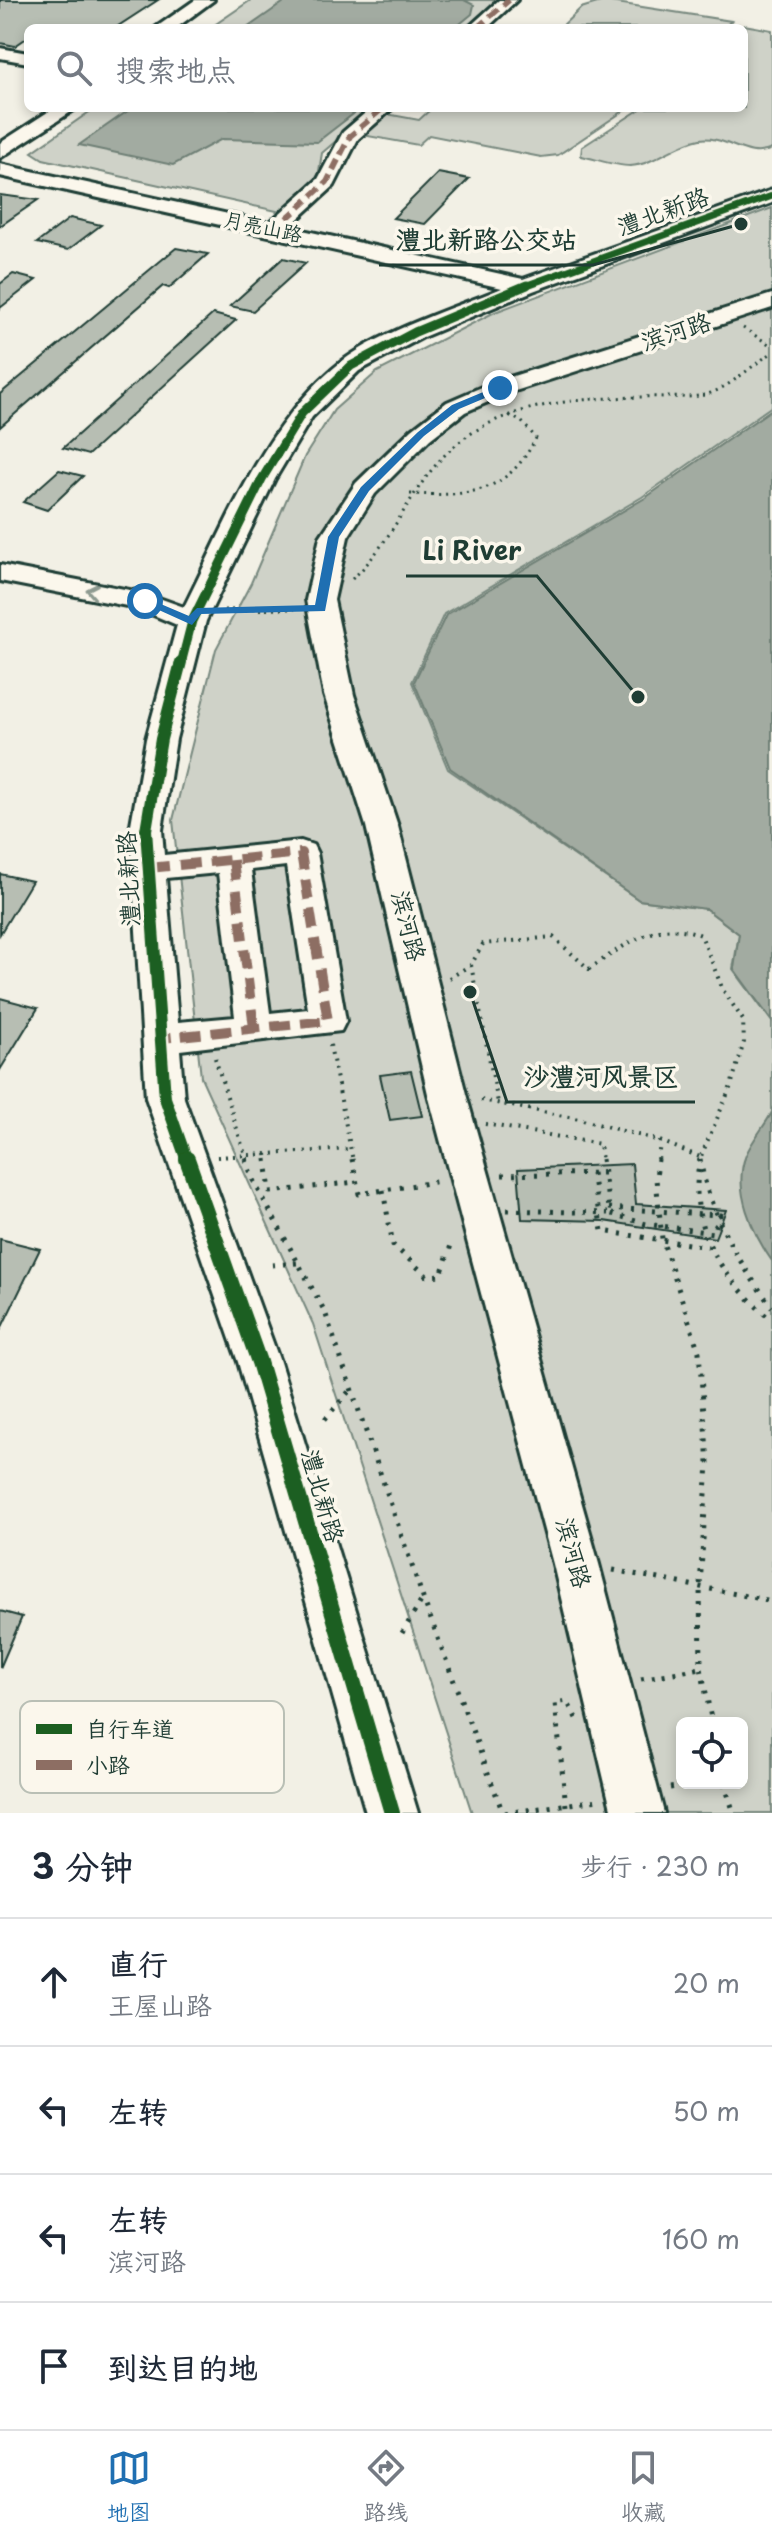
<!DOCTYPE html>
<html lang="zh">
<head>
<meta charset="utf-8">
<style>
  body { margin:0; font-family:"Playpen Sans","LXGW WenKai TC",sans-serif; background:#f2f2f3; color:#1f2937 }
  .controls { position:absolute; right:24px; bottom:24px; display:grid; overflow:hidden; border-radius:12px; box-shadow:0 4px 12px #0003 }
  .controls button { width:72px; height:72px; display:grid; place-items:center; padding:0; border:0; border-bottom:2px solid #e0e1e3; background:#fff; color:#1f2937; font:40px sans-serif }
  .stop { position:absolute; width:24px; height:24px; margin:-18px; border:6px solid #1f6fb2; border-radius:50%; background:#fff }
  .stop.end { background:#1f6fb2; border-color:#fff; box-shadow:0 2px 8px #0008 }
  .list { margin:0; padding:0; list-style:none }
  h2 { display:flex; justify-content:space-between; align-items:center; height:104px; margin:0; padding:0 32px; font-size:34px }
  h2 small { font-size:26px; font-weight:400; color:#747a83 }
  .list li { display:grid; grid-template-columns:52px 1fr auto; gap:24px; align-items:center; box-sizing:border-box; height:128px; padding:0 32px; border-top:2px solid #e0e1e3 }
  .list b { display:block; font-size:30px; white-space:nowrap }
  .list p { margin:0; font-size:26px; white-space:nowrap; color:#747a83 }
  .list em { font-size:26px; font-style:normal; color:#747a83 }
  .icon { flex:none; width:44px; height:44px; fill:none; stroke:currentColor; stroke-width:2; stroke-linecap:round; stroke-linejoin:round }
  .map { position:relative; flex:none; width:772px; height:1813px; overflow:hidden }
  .search { position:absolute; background:#fff; box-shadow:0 4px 12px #0003; left:24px; right:24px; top:24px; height:88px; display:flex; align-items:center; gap:20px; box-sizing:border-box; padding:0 28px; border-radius:12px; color:#747a83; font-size:30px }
  .sheet { height:616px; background:#fff }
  nav { display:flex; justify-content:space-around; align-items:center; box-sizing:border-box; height:112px; border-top:2px solid #e0e1e3; background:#fff; font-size:22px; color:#747a83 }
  nav a { display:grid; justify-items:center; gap:4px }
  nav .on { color:#1f6fb2 }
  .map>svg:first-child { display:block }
</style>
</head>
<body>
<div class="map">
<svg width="772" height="1813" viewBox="0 0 772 1813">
  <rect width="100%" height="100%" fill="#f2f0e5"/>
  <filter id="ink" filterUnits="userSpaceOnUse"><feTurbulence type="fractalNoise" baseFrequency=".0125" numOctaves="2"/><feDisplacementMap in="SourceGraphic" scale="16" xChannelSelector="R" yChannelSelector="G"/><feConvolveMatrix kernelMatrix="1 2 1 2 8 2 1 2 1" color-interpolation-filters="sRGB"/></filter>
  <g filter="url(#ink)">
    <g fill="#cfd2c8" stroke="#77887e" stroke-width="2" fill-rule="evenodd">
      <polygon points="251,0 500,0 468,28 210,28"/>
      <polygon points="604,1 731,21 724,28 560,28 581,8"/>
      <path d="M 744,25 L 772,30 L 772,149 C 747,161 726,135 700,139 C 677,143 654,165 630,166 C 615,166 596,159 581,156 L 582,147 L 642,108 L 744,108 L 744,28 L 741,28 Z"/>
      <polygon points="95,108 374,108 322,153 318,177 281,212 43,159 32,152"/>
      <polygon points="432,108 628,108 558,155 541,157 429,135 418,145 362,135 387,114 419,120"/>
      <path d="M 772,208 L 772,406 L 642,497 L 444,614 L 412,682 L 448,769 L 639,900 L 706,909 L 739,934 L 733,969 L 772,1022 L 772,1813 L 472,1813 L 313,1324 L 201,1077 L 173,820 L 216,649 L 251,583 L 305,456 L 334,410 L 377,372 L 495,312 ZM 682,1723 L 742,1723 L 742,1783 L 682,1783 Z"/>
    </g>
    <g fill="#a2aba1" stroke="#6e7f75" stroke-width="2">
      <polygon points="287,0 464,0 474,5 472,14 455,28 247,28"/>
      <polygon points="132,108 361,108 317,142 222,139 173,165 79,145"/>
      <polygon points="772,409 772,1021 734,969 739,934 706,909 639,900 450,768 414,682 446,615 645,498"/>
      <path d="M 772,1112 L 772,1261 C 753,1234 732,1189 746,1155 C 752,1140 765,1126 772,1112 Z"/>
    </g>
    <g fill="#b7beb3" stroke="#1f3d34" stroke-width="2">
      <polygon points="0,0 158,0 115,28 28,28 28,37 15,46 0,43"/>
      <polygon points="438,173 469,179 425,224 393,218"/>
      <polygon points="0,195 38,200 0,226"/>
      <polygon points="70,218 101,225 68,250 37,243"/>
      <polygon points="176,248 208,254 169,288 163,286 0,427 0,394"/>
      <polygon points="283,258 306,263 253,311 230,306"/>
      <polygon points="13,274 36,280 0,308 0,284"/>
      <polygon points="213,314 236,320 88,455 63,448"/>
      <polygon points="59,470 83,476 47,510 23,502"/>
      <polygon points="0,874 32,881 0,934"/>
      <polygon points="0,998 38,1008 0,1070"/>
      <polygon points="411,1071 422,1116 390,1120 380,1075"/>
      <polygon points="632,1164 636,1204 726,1210 715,1238 604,1221 522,1219 518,1169"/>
      <polygon points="0,1239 40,1249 0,1331"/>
      <polygon points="0,1611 22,1617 0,1668"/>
    </g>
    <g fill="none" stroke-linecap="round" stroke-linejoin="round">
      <g stroke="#1f3d34" stroke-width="6">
        <g id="minor">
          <polygon points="195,0 214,0 176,28 155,28"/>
          <polygon points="499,0 517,0 487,28 468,28"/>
          <polygon points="0,48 28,53 28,63 0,58"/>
          <polygon points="54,108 77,108 0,158 0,143"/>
          <path d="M 371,108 L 393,108 L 358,139 L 334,186 L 289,227 L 523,279 L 772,190 L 772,203 L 533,291 L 423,337 L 359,371 L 312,417 L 275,479 L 206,621 L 176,739 L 162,830 L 164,855 L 301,841 L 313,845 L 317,853 L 346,1021 L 341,1031 L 180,1050 L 184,1098 L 280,1362 L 418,1813 L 366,1813 L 238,1362 L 146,1098 L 130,830 L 146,739 L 177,625 L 137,608 L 0,581 L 0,565 L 145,593 L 184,607 C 227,522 264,423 341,362 C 381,331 454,308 502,288 L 0,176 L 0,164 L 269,223 L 318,179 L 343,132 ZM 286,866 L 308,1009 L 270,1013 L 251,870 ZM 218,873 L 235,1017 L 178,1022 L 166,878 Z"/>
          <polygon points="772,294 772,308 509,393 465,412 430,439 375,494 348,537 334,600 354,695 398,826 466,1094 599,1564 664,1813 612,1813 553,1564 428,1094 366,826 324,695 306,600 320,537 356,483 412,429 447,402 491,383"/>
        </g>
      </g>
      <g stroke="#1f3d34" stroke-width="3" stroke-dasharray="2 5" stroke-linecap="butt">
        <polyline points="743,328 772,346"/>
        <path d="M 410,494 C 468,496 507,495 536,438 L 522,422 L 507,414"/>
        <path d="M 352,579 C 404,532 415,463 482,427 C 531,401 589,398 643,397 C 662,396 686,399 704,395 C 729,389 750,366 772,353"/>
        <polyline points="224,610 295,609"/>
      </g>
      <g stroke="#1f3d34" stroke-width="4" stroke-dasharray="2 6" stroke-linecap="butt">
        <polyline points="471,965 498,1103"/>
        <path d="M 449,978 L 471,965 L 483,944 L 553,937 L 589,969 C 624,946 658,917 701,935 L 723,990 L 743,1020 L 744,1042 L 731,1086 L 699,1161"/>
        <polyline points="330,1045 353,1161"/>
        <polyline points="215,1058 247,1161"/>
        <polyline points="481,1100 579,1119 660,1141 658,1161"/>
        <polyline points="485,1124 600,1144 602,1161"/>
        <polyline points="660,1141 700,1157 701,1161"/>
        <polyline points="266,1154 267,1161"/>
        <polyline points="217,1157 350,1149"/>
      </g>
      <g stroke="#1f3d34" stroke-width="5" stroke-dasharray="3 8" stroke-linecap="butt">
        <polyline points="246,1159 253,1180 325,1312 423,1598 503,1813"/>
        <polyline points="266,1159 270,1192 356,1182"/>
        <polyline points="352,1159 359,1194 441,1181"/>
        <polyline points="602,1159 604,1173"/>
        <polyline points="658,1159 656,1179 662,1239 699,1352 708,1463 700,1586 701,1668 712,1723"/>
        <path d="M 700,1159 C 686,1230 722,1276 772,1321"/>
        <path d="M 700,1159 C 710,1216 738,1261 772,1307"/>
        <polyline points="592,1173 602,1231 708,1247"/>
        <polyline points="502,1175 604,1173 609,1208"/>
        <polyline points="383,1190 393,1245 427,1276 441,1275 453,1239"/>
        <polyline points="272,1265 297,1263"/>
        <polyline points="325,1419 351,1389"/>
        <polyline points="613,1570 772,1601"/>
        <polyline points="402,1633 423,1598"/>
        <polyline points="641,1679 701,1668"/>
        <polyline points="724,1783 734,1813"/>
        <polyline points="670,1788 703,1783"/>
        <polyline points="566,1806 555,1703 567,1701 576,1718"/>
        <polyline points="505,1813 598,1800"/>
      </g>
      <use href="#minor" fill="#fbf7ec" fill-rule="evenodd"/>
      <g stroke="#1f3d34" stroke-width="5" stroke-dasharray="3 8" stroke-linecap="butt">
        <polygon points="609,1208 720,1215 713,1233 646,1224 609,1213"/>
        <polyline points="507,1210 608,1213"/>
      </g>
      <g stroke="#8d6e63" stroke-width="6" stroke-dasharray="11 6" stroke-linecap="butt">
        <polyline points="477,28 509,0"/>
        <polyline points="274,230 327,182 350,136 383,108"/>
      </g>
      <g stroke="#8d6e63" stroke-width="10" stroke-dasharray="20 10" stroke-linecap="butt">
        <polyline points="233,860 254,1028"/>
        <polyline points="149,868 301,853 328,1021 161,1038"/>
      </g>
      <g stroke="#fbf7ec" stroke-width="10">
        <polyline id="cycleway-far3" points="522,287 772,196"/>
      </g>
      <g stroke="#fbf7ec" stroke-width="13">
        <polyline id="cycleway-far2" points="181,664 192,621 262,479 302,413 351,366 415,332 527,285"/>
      </g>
      <g stroke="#fbf7ec" stroke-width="17">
        <polyline id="cycleway-far1" points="181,662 161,739 146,830 165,1098 187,1161"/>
      </g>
      <g stroke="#fbf7ec" stroke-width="21">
        <polyline id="cycleway" points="187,1159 259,1362 392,1813"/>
      </g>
      <use href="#cycleway-far3" stroke="#1b5e20" stroke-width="7"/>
      <use href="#cycleway-far2" stroke="#1b5e20" stroke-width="9"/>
      <use href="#cycleway-far1" stroke="#1b5e20" stroke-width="12"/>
      <use href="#cycleway" stroke="#1b5e20" stroke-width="16"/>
    </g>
    <defs><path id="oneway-chevron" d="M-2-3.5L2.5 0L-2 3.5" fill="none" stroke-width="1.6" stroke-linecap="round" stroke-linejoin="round" transform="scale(2)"/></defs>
    <use stroke="#8d9a90" href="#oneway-chevron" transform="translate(92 591) rotate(-169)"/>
  </g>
  <polygon fill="#1f6fb2" points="500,385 504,390 459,409 424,436 369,491 339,537 325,611 201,614 192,625 139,601 149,599 189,616 197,608 315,605 328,537 361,487 418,432 452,405"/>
  <g text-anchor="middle" stroke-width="7" stroke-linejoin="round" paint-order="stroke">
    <g font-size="20" fill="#1f3d34" stroke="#fbf7ec">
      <text transform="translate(263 227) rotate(12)" y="7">月亮山路</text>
    </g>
    <g font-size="24" fill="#1f3d34" stroke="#fbf7ec">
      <text transform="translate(663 212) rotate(-20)" y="8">澧北新路</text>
      <text transform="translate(676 332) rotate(-18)" y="8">滨河路</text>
      <text transform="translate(129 879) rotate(-93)" y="8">澧北新路</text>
      <text transform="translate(408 926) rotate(76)" y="8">滨河路</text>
      <text transform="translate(322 1496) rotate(74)" y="8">澧北新路</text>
      <text transform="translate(573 1553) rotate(75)" y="8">滨河路</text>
    </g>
  </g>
  <rect x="20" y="1701" width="264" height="92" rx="12" fill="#fbf7ec" stroke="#b9bfb5" stroke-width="2"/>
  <rect x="36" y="1724" width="36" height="10" fill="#1b5e20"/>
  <rect x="36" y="1760" width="36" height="10" fill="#8d6e63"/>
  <g font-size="22" fill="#1f3d34">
    <text x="86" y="1737">自行车道</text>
    <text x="86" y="1773">小路</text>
  </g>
  <path fill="none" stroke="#1f3d34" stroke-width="3" d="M741 224L593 265H379M638 697L537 576H406M470 992L507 1102H695"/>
  <g fill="#1f3d34" stroke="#fbf7ec" stroke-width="3">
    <circle cx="741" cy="224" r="8"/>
    <circle cx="638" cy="697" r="8"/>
    <circle cx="470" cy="992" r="8"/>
  </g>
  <g font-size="26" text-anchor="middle" font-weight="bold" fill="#1f3d34" stroke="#fbf7ec" stroke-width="7" stroke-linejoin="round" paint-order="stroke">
    <text x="486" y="249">澧北新路公交站</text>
    <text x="472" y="560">Li River</text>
    <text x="601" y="1086">沙澧河风景区</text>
  </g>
</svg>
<div class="controls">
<button><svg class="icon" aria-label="locate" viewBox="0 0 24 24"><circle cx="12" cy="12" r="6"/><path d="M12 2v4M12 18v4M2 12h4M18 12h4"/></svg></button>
</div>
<div class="stop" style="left:145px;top:601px"></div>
<div class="stop end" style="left:500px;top:388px"></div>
<div class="search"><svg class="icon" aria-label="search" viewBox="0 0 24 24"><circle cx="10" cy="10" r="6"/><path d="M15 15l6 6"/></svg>搜索地点</div>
</div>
<section class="sheet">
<h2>3 分钟<small>步行 · 230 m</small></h2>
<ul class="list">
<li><svg class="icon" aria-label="ahead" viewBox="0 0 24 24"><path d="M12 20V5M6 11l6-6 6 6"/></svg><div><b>直行</b><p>王屋山路</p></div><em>20 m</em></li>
<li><svg class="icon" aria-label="left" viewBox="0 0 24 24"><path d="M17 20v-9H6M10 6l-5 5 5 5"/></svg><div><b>左转</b></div><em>50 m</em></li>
<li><svg class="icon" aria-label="left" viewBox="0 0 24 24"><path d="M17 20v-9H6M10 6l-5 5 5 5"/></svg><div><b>左转</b><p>滨河路</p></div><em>160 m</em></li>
<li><svg class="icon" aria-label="arrive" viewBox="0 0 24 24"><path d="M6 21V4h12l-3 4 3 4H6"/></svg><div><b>到达目的地</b></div></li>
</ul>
</section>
<nav>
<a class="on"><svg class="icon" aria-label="map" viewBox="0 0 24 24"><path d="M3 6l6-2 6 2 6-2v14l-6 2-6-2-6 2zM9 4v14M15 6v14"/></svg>地图</a>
<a><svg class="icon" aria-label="directions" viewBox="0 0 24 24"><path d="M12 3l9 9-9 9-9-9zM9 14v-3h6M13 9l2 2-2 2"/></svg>路线</a>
<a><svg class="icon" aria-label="saved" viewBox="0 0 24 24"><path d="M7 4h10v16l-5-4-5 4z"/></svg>收藏</a>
</nav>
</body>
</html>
